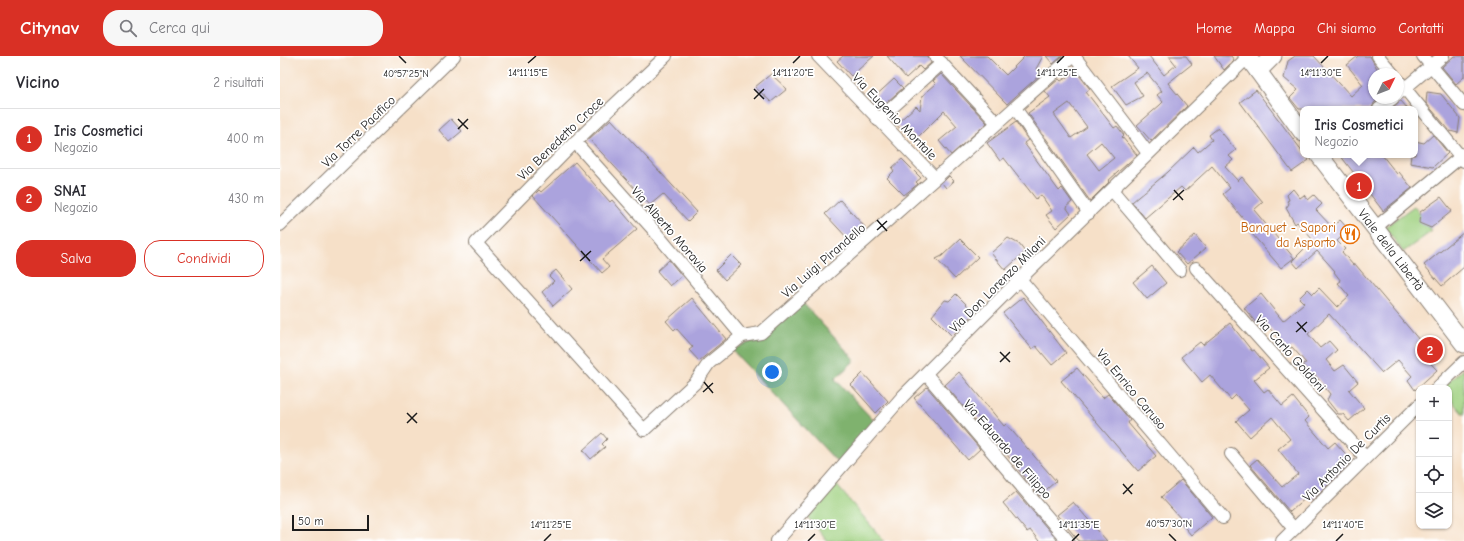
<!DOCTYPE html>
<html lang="it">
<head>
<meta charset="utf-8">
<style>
  body { margin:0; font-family:"Comic Neue",sans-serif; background:#f7f7f7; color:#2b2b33 }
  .controls { position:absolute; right:12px; bottom:12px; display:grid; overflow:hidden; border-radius:8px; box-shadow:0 1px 3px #0004 }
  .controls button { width:36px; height:36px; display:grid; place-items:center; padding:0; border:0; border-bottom:1px solid #e1e1e2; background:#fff; color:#2b2b33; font:20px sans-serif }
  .compass { position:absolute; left:1088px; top:12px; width:36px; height:36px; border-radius:50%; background:#fff; box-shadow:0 1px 3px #0004; rotate:47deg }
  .scale { position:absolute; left:12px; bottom:10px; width:77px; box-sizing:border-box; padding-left:4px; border:2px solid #1c1c1c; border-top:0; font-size:11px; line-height:14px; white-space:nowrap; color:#1c1c1c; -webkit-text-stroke:3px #fff; paint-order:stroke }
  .you { position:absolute; left:492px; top:316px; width:14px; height:14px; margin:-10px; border:3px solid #fff; border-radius:50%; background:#1a73e8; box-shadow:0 0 0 6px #1a73e833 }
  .badge { display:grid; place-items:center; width:26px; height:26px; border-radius:50%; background:#d93025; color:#fff; font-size:13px; font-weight:700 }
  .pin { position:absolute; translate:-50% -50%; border:2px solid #fff; box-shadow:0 1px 4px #0006 }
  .popup { position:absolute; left:1020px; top:50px; width:118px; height:52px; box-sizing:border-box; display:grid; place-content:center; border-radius:8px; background:#fff; filter:drop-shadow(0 1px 3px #0005); font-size:13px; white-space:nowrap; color:#7c7c81 }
  .popup b { font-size:15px; color:#2b2b33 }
  .popup::after { content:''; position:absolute; left:50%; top:100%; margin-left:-8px; border:8px solid transparent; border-top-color:#fff }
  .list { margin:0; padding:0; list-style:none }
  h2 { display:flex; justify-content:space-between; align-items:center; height:52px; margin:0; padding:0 16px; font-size:17px }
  h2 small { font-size:13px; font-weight:400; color:#7c7c81 }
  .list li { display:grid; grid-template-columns:26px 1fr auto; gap:12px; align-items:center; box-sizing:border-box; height:60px; padding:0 16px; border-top:1px solid #e1e1e2 }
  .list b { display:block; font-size:15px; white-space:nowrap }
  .list p { margin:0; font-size:13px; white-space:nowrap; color:#7c7c81 }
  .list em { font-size:13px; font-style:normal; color:#7c7c81 }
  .actions { display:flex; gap:8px; padding:12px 16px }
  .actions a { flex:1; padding:9px 0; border:1px solid #d93025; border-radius:16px; text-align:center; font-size:14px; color:#d93025 }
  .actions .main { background:#d93025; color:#fff }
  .icon { flex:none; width:22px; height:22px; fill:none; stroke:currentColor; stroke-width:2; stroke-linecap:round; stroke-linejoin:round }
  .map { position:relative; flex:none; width:1184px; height:485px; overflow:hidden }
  header { display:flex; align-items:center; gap:24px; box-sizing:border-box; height:56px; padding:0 20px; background:#d93025; color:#fff }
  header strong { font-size:19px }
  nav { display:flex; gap:22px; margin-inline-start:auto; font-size:14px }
  .search { width:280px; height:36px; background:#f7f7f7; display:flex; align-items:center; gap:10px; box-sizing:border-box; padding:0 14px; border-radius:16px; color:#7c7c81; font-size:15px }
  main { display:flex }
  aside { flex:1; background:#fff }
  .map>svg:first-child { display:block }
</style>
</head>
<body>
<header>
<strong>Citynav</strong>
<div class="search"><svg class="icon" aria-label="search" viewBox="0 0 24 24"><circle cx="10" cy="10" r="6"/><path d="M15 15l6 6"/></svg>Cerca qui</div>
<nav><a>Home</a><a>Mappa</a><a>Chi siamo</a><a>Contatti</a></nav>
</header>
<main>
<aside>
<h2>Vicino<small>2 risultati</small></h2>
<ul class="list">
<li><span class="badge">1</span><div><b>Iris Cosmetici</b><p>Negozio</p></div><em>400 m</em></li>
<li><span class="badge">2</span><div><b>SNAI</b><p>Negozio</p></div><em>430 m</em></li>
</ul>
<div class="actions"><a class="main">Salva</a><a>Condividi</a></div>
</aside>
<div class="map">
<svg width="1184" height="485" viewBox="0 0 1184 485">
  <rect width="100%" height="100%" fill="#fff"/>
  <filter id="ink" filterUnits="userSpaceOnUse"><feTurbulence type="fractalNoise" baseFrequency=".025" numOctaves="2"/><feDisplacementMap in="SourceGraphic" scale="8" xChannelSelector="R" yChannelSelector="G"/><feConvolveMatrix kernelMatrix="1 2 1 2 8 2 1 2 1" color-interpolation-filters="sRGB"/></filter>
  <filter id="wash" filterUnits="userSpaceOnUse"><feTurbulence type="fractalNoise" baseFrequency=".012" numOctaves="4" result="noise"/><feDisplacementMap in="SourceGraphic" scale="16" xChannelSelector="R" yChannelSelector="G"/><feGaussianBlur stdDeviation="0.9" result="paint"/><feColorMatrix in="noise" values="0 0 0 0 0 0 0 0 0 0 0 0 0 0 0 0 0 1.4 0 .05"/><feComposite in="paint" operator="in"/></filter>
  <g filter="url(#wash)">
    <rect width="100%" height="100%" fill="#f6e0c8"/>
    <g fill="#9fd07f" stroke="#5e764e">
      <polygon points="1134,150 1152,175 1123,196 1105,171"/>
      <polygon points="1184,312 1184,359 1169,342 1169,332 1162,332"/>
      <polygon points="554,426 604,485 547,485 526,459"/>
    </g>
    <polygon fill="#7fb26e" stroke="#4e6745" points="521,245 575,304 555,323 595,366 559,408 452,294 480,282"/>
    <g id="blocks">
      <g fill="#aba3dd" fill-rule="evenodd">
        <polygon points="563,0 594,0 571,20 557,5"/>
        <polygon points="607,0 648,0 651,7 643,14 639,10 626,22"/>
        <polygon points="680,0 707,0 726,19 745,0 763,0 756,13 761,18 727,48"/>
        <polygon points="766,0 782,0 773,8"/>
        <polygon points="848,0 869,0 884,19 896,9 889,0 906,0 912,8 888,27 907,50 871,85 857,69 880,49 883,46 877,39 882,35 867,17 854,26 863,40 846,49 832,30 858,12"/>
        <polygon points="934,0 951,0 954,4 944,14"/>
        <polygon points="1015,0 1034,0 1071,40 1083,29 1067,9 1078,0 1090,0 1100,18 1094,18 1094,42 1101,42 1094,47 1092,53 1019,53 1010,42 1018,34 1004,22 1008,5"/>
        <polygon points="1174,0 1184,0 1184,21 1176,28 1162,11"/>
        <path d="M 796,15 L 810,33 L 806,36 L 834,72 L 837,70 L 844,79 L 842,81 L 857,99 L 828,125 L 829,126 L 810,145 L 748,57 L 770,41 L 765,35 L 779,23 L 781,25 ZM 789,47 L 807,71 L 791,82 L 774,58 ZM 821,86 L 834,102 L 819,114 L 807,98 Z"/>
        <polygon points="491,18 507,33 491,46 475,31"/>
        <polygon points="661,18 707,67 671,99 659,85 677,70 664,55 636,83 627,73 623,76 616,68 636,50 640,54 642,40 656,28 653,25"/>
        <polygon points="614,23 623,32 599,53 591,44"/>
        <polygon points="976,34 1029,104 1012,116 960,46"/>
        <polygon points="1147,36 1161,38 1180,62 1178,77 1170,75 1146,47"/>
        <polygon points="1120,45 1121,45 1128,53 1111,53"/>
        <polygon points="171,63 182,75 169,86 159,74"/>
        <polygon points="331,63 417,156 408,165 383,138 370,149 309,83"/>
        <polygon points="736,66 748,84 744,87 779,135 782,132 792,146 786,151 791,158 776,172 766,159 772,155 761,139 756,143 724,102 720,105 707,87"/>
        <polygon points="938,72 956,94 949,100 953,104 945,111 958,125 962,121 983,146 974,154 1014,202 1001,212 967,172 969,170 943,138 950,132 932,110 905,135 901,131 865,162 852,146 888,116 914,91 918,96 932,84 929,79"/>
        <polygon points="1153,79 1168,97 1153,111 1130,107 1131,99 1135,99 1135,85 1144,87"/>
        <polygon points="1060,99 1102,99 1117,118 1119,116 1132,132 1103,155"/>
        <polygon points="622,103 641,122 636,126 638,128 624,139 607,122 614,115 612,112"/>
        <polygon points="295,106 330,146 332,144 357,173 322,203 329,211 322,217 253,140 259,134 261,136"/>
        <polygon points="669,120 674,125 666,132 662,127"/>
        <polygon points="1013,133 1020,142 1024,139 1028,144 1034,139 1042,148 1036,154 1052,171 1060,164 1069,174 1057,185 1065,193 1062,196 1073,209 1075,208 1140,285 1134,290 1157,314 1135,334 1128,324 1132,320 1118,304 1102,317 1049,258 1028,278 1040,292 1049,285 1057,294 1046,304 1055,315 1064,309 1078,326 1069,334 1084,352 1069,365 1063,358 1058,358 1047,344 1050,338 1034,318 1031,320 1022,308 1026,307 1012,291 1008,294 982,263 977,268 964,252 981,238 1003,265 1024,247 1019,242 1028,233 1033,238 1039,232 1057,251 1069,240 1058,227 1061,225 1054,216 1055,215 1037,195 1018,212 1012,205 1033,184 1017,166 1015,168 1006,152 1009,148 1007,145 1009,144 1007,139"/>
        <polygon points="1161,141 1172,155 1151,172 1139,167 1140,156"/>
        <polygon points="560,144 585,171 570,185 545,158"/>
        <polygon points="1184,176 1184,211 1162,230 1144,209"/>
        <polygon points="915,179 926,192 907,208 896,196"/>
        <polygon points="728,182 739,188 745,196 725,214 711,197"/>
        <polygon points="680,183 698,201 675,223 656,203 662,200"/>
        <polygon points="451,199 461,209 445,224 436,214"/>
        <polygon points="389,204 402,220 390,230 377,215"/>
        <polygon points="872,210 886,227 867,243 853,226"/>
        <polygon points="276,214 292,233 273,250 262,236 274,225 269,220"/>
        <polygon points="676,238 695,257 672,280 652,260 665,244 669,245"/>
        <polygon points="743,241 786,297 772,309 756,290 752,293 723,257"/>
        <polygon points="412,242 446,283 419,305 409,294 413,291 396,272 394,274 386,265"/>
        <polygon points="950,267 972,295 974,294 989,312 974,324 984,336 988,333 1002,350 1013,341 1029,361 1025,365 1048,392 1055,386 1072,405 1032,445 1028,440 1010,456 970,409 977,403 1002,431 1018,418 998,393 1010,383 992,361 970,381 956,365 969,354 956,339 951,344 930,319 922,326 901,301 920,286 923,289"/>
        <polygon points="797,312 823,342 828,338 850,364 848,367 876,400 858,415 781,325"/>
        <polygon points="679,316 724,370 726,368 776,425 759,440 693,355 690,358 665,329"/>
        <polygon points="583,317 608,345 596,357 571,329"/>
        <polygon points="647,331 700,393 688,404 634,342"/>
        <polygon points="322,377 327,383 322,388 325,391 311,403 303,394"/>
        <polygon points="901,424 932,461 911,479 901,467 903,465 881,441"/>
        <polygon points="736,436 761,465 778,485 759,485 750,474 747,476 723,447"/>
        <polygon points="793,446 827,485 799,485 777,459"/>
      </g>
    </g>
  </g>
  <g filter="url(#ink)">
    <use href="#blocks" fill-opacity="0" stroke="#897e72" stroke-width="1"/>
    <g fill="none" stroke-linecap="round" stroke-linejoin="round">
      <g stroke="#897e72" stroke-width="14">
        <g id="street">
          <polyline points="386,0 295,86 196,187 364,374 416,326 429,307 462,280 481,277 793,0"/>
          <polyline points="538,0 655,122"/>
          <polyline points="655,0 717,67"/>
          <polyline points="794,0 868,97"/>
          <polyline points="1098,0 1113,18"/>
          <polyline points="1143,0 1184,49"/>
          <polyline points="1118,24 1184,105"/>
          <polyline points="1118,38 1163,0"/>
          <polyline points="735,52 809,157"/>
          <polyline points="1099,53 1113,42"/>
          <polyline points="598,64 662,7"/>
          <polyline points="295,86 371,171 462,280"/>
          <polyline points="832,134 900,214"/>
          <polyline points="0,169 174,0"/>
          <polyline points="1095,172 1184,98"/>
          <polyline points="916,212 1085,401"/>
          <polyline points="740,223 943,462"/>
          <polyline points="646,318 788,485"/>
          <polyline points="1157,332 1184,306"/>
          <polyline points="951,398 1014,473"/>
          <polyline points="497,485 623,340 740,223 968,1"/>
          <polyline points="1002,485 1139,349"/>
        </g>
      </g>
      <g stroke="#897e72" stroke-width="19">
        <g id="secondary">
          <polyline points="967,0 1023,77"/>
          <polyline points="978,15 993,0"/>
          <path id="s1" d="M 1039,99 L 1184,288"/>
        </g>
      </g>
      <use href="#street" stroke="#fff" stroke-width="12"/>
      <use href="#secondary" stroke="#fff" stroke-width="17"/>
    </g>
  </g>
  <path fill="none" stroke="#1c1c1c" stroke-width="1.5" d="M 119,0 L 126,7M 248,7 L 256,0M 513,7 L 520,0M 777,7 L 784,0M 1041,7 L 1048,0M 474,33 L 484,43M 474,43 L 484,33M 178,63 L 188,73M 178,73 L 188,63M 894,134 L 903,144M 893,144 L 904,134M 597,164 L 607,175M 597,174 L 607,165M 301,195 L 310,205M 300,205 L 311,195M 1017,266 L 1026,276M 1016,276 L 1027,266M 720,296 L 730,306M 720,306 L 730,296M 424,326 L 433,337M 423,336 L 433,327M 127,357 L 137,367M 127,367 L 137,357M 843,428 L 852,438M 843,438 L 853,428M 889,478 L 896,485M 264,485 L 271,478M 528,485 L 535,478M 792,485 L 799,478M 1056,485 L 1063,478"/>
  <defs>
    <g id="restaurant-ring" transform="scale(1)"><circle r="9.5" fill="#fff" stroke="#e8710a" stroke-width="1.5"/><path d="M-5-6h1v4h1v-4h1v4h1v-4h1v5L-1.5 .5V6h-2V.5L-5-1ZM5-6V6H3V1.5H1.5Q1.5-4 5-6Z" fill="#e8710a"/></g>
  </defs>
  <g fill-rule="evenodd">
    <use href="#restaurant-ring" x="1070" y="178"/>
  </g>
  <g text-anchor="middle" stroke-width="3.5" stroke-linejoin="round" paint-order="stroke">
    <g font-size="13" fill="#1c1c1c" stroke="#fff">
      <text transform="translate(615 60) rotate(46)" y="5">Via Eugenio Montale</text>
      <text transform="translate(78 75) rotate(-44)" y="5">Via Torre Pacifico</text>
      <text transform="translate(280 82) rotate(-44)" y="5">Via Benedetto Croce</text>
      <text transform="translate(390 173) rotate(49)" y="5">Via Alberto Moravia</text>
      <text dy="5" stroke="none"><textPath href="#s1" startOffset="119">Viale della Libertà</textPath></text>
      <text transform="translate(543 204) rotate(-41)" y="5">Via Luigi Pirandello</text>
      <text transform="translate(717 228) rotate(-45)" y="5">Via Don Lorenzo Milani</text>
      <text transform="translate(1011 297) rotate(48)" y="5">Via Carlo Goldoni</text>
      <text transform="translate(852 333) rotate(50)" y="5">Via Enrico Caruso</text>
      <text transform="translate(728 393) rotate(49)" y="5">Via Eduardo de Filippo</text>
      <text transform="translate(1066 401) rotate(-45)" y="5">Via Antonio De Curtis</text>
    </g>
    <g font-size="13" fill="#c56008" stroke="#fff" text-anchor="end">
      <text x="1056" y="176">Banquet - Sapori<tspan x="1056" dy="15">da Asporto</tspan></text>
    </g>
  </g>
  <g font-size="10" text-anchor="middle" fill="#1c1c1c" stroke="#fff" stroke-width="3.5" stroke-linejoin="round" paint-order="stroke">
    <text x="248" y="20">14°11'15"E</text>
    <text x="513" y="20">14°11'20"E</text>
    <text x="777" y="20">14°11'25"E</text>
    <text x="1041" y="20">14°11'30"E</text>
    <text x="126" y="21">40°57'25"N</text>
    <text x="889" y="471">40°57'30"N</text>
    <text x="271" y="472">14°11'25"E</text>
    <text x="535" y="472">14°11'30"E</text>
    <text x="799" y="472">14°11'35"E</text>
    <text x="1063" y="472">14°11'40"E</text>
  </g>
</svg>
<div class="controls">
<button>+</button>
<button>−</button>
<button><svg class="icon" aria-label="locate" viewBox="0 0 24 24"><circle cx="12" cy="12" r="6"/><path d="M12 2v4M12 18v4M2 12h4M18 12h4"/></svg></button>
<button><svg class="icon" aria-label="layers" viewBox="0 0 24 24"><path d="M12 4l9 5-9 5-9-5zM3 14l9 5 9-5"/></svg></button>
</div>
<svg class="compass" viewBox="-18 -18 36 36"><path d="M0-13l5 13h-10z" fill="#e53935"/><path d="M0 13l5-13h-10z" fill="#7c7c81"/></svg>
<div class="scale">50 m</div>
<div class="you"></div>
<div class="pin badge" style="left:1079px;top:130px">1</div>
<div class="popup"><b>Iris Cosmetici</b>Negozio</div>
<div class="pin badge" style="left:1150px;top:294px">2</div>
</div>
</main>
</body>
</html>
